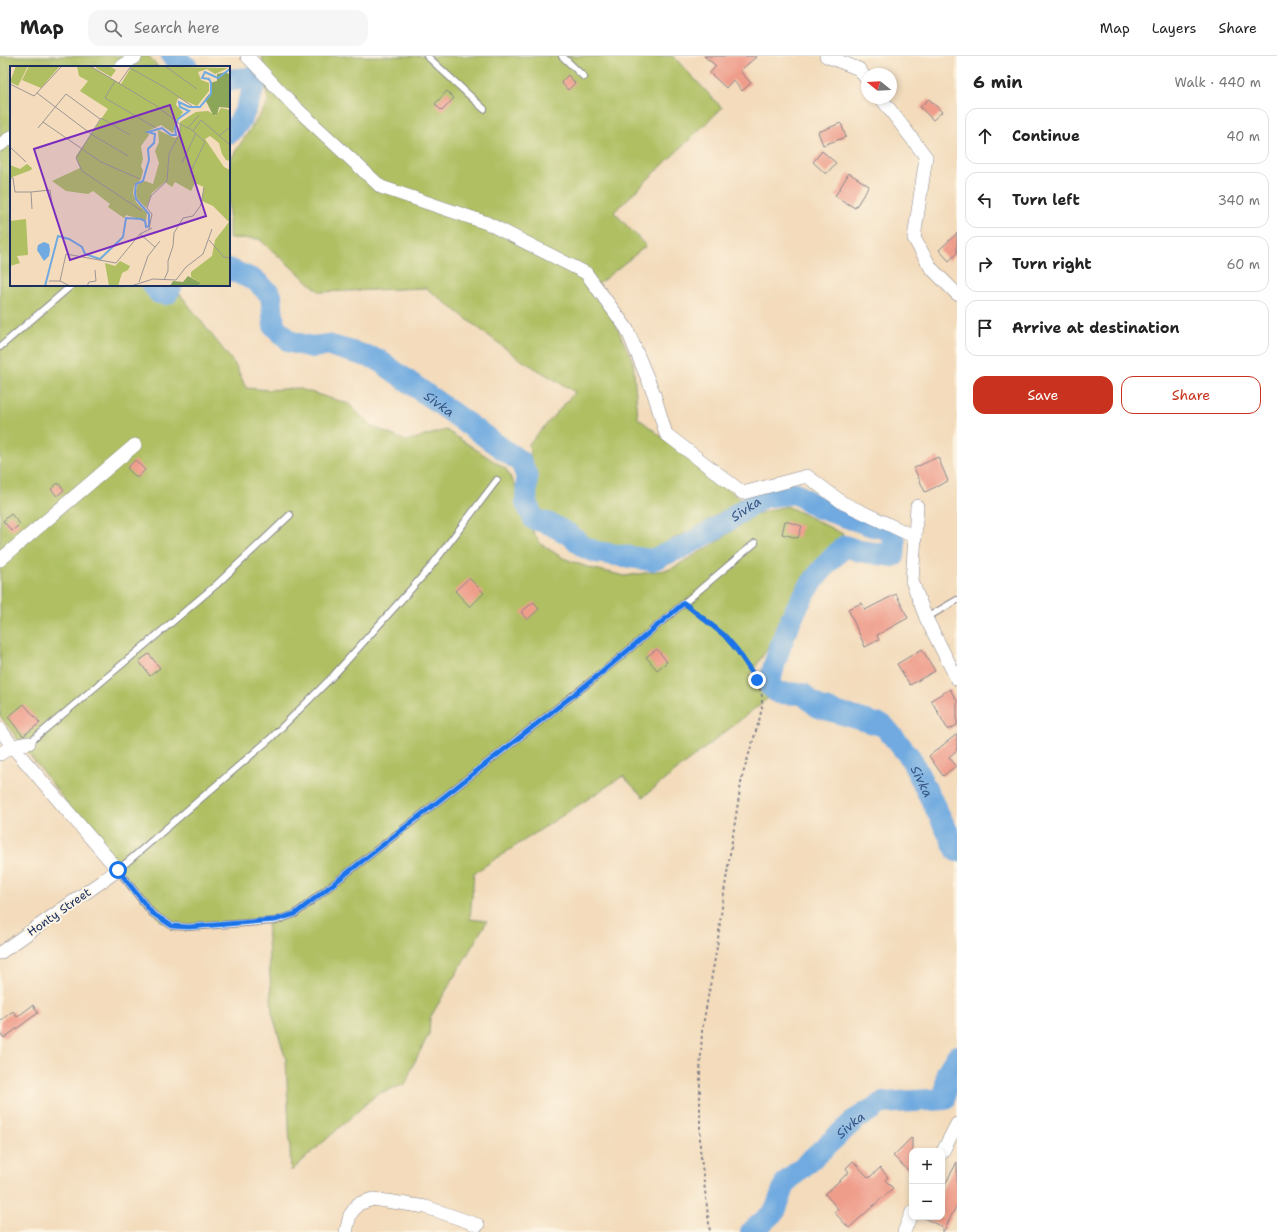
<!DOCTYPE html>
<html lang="en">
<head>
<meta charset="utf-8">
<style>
  body { margin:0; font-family:"Shantell Sans",sans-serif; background:#f6f6f6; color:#222 }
  .controls { position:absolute; right:12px; bottom:12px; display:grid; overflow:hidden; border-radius:8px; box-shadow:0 2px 6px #0003 }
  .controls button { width:36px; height:36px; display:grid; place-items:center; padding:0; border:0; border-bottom:1px solid #e0e0e0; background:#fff; color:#222; font:20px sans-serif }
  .compass { position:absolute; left:861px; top:12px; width:36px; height:36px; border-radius:50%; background:#fff; box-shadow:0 2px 6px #0003; rotate:288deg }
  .stop { position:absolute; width:12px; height:12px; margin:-9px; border:3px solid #1a73e8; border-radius:50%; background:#fff }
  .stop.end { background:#1a73e8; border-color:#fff; box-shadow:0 1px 4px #0008 }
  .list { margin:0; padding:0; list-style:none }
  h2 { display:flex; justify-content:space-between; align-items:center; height:52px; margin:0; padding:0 16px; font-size:17px }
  h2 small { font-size:13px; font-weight:400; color:#767676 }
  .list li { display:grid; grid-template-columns:26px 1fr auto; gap:12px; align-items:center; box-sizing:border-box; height:56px; margin:0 8px 8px; padding:0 8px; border:1px solid #e0e0e0; border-radius:12px }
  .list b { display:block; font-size:15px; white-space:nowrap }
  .list em { font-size:13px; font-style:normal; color:#767676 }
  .actions { display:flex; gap:8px; padding:12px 16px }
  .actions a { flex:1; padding:9px 0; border:1px solid #c8321e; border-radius:12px; text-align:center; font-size:14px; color:#c8321e }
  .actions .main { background:#c8321e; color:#fff }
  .icon { flex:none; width:22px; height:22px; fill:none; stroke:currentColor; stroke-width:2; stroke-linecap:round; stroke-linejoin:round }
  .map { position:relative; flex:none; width:957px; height:1176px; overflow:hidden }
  header { display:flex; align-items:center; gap:24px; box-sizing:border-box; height:56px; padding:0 20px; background:#fff; border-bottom:1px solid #e0e0e0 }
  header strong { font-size:19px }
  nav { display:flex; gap:22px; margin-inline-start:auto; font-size:14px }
  .search { width:280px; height:36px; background:#f6f6f6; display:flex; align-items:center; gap:10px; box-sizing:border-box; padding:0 14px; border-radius:12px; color:#767676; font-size:15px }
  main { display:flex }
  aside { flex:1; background:#fff }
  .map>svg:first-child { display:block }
</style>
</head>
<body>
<header>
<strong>Map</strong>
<div class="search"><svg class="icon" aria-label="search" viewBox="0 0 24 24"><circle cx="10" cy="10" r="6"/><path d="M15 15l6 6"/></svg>Search here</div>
<nav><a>Map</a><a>Layers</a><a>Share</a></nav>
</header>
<main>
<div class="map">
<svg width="957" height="1176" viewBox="0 0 957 1176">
  <rect width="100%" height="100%" fill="#fcf5e5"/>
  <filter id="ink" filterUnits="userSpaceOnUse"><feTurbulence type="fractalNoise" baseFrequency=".025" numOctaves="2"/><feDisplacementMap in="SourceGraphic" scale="8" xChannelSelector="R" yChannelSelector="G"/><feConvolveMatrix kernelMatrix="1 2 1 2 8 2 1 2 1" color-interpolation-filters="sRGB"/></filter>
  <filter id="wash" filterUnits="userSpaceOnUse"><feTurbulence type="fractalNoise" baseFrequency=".012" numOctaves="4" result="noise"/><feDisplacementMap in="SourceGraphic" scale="16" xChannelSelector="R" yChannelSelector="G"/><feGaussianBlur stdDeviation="0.9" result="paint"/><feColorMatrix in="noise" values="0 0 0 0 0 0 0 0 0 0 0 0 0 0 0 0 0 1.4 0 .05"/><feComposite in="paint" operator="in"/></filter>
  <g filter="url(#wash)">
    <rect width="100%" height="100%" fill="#f3dbbb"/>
    <g fill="#afbf62" stroke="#657760">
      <polygon points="0,0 149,0 158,11 11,11 11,229 146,229 148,236 161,247 180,238 236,310 246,332 269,334 297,332 349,348 371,370 406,385 446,374 506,413 516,431 522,459 541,488 563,502 590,512 625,520 671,513 712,489 756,458 787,450 843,478 750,619 768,642 643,741 623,720 474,817 470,863 487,865 430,962 429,978 412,1011 406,1028 377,1038 291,1115 286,1004 272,957 267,865 180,871 161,865 118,814 0,660"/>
      <polygon points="262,0 673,0 722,52 614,156 646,190 592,233 612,261 633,305 638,362 742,444 689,475 645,497 586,484 535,451 529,388 575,336 518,302 426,232 320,236 259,183 229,182 229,105 268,47"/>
    </g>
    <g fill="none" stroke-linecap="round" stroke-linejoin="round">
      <g stroke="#70aae0" stroke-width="22">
        <polyline points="172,0 187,11"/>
        <path d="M 229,24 L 250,22 L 255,27 C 249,45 244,65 229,77"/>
        <path id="s1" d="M 229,213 L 256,225 L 271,239 L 274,270 L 291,286 L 312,291 L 328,289 L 377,303 L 521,406 L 527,421 L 526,447 L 534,463 L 550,468 L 570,479 L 584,491 L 596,496 L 651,504 L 685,490 L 712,475 L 763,441 L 795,437 L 817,451 L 873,470 L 888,473 L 895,485 L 894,500 L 859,495 L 845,490 C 802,528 782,575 769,629 L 778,637 L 803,638 L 818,651 L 884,670 L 910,701 L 957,795"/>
        <polyline points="153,229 159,237 167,238 172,229"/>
        <path id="s2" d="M 751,1176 L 775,1155 L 786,1126 L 856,1063 L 882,1047 L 945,1043 L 947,1016 L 957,1000"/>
      </g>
    </g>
    <g id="blocks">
      <g fill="#ef9d8b">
        <polygon points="704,0 757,0 740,15 751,27 742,35 733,24 726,32 710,17 716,10"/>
        <polygon points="568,19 575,27 568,34 561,26"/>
        <polygon points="447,35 454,42 442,55 435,48"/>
        <polygon points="929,43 942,56 933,64 920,51"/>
        <polygon points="841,67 846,81 823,89 818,76"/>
        <polygon points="822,95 836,107 826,118 813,106"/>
        <polygon points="849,117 869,130 855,152 835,140"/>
        <polygon points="957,177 957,197 949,205 939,194"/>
        <polygon points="938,401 948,425 925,436 914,412"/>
        <polygon points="135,404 145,414 137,422 127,412"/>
        <polygon points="58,427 64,434 57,440 51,433"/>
        <polygon points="11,458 20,468 12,475 3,465"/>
        <polygon points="785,465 802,470 798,482 782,478"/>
        <polygon points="469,522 484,537 470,551 455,535"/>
        <polygon points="896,538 908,562 877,579 879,584 865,591 848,553 862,547 865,554"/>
        <polygon points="534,546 539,553 527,564 521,556"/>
        <polygon points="657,593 667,606 657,614 646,601"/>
        <polygon points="922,593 935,615 910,629 897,608"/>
        <polygon points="149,598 160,612 150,620 139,605"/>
        <polygon points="950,633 957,645 957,669 948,674 931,644"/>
        <polygon points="24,648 40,667 23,680 8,661"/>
        <polygon points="957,678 957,694 949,701 956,710 943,720 929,700"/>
        <polygon points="33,949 38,957 4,982 0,977 0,965 13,955 17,961"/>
        <polygon points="912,1081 912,1118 893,1100"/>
        <polygon points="853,1105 869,1122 880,1112 888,1121 885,1124 893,1132 849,1172 834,1156 838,1153 825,1138 849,1116 846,1112"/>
        <polygon points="957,1106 957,1149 943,1176 942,1176 942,1171 922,1161 942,1161 942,1134"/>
      </g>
    </g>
  </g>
  <g filter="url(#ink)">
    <use href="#blocks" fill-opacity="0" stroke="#87858c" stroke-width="1"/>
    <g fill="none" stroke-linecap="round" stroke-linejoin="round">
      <g stroke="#87858c" stroke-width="8">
        <g id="service">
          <polyline points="427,0 484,53"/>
          <polyline points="562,0 584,21"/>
          <polyline points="0,291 72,229"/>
          <polyline points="497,424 429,513 333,620 271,682 118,814 152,857 172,870 189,871 275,865 295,858 600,618 755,487"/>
          <polyline points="926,562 957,544"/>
          <polyline points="29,687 216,529 290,459"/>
        </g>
      </g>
      <g stroke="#87858c" stroke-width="14">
        <g id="minor">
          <polyline points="247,0 295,51 381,131 487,167 586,217 627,273 654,338 666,378 743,437 807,420 843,447 915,481"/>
          <polyline points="826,0 859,13 867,24"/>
          <polyline points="121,11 136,0"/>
          <polyline points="881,42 926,101 914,182 931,212 957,238"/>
          <polyline points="0,89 11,81"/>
          <polyline points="917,450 912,525 926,562 957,623"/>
          <polyline points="0,504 135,389"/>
          <polyline points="0,673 12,690 118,814 0,897"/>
          <polyline points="0,698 12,690 29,687"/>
          <polyline points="942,1097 957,1068"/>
          <polyline points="346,1176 350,1159 358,1148 373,1143 426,1151 478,1169"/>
          <polyline points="904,1176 912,1156"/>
        </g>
      </g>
      <polyline stroke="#87858c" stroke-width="2" stroke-dasharray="3 3" stroke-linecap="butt" points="690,552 724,579 737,594 757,624 762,640 762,651 759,665 742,721 723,843 717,891 702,975 700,1019 700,1093 710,1176"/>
      <use href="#service" stroke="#fff" stroke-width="6"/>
      <use href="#minor" stroke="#fff" stroke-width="13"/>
    </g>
  </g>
  <g fill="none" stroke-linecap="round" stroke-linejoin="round" filter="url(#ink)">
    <polyline stroke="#1a73e8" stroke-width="5" points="118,814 152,857 172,870 189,871 275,864 295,858 600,618 684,547 724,579 737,594 757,624"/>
  </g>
  <g text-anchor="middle" stroke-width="4" stroke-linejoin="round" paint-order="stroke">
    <g font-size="12" fill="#1b2f5e" stroke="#fcf5e5">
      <text transform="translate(59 856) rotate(-35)" y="4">Honty Street</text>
    </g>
    <g font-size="13" font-style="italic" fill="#355485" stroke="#fcf5e5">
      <text dy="5" stroke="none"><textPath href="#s1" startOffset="270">Sivka</textPath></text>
      <text dy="5" stroke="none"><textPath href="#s1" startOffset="665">Sivka</textPath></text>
      <text dy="5" stroke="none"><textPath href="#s1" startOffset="1252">Sivka</textPath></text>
      <text dy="5" stroke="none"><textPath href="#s2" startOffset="149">Sivka</textPath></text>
    </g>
  </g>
  <g transform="translate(10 10)">
    <rect width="220" height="220" fill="#f3dbbb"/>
    <path d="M 6,0 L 18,0 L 8,20 L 0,16 ZM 19,0 L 50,0 L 31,22 L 12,14 ZM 67,0 L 80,0 L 111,18 L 122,0 L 218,2 L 205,8 L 197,3 L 188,6 L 191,14 L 199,17 L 199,25 L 187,40 L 169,32 L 167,34 L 166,39 L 173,46 L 165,58 L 163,67 L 151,59 L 138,65 L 139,69 L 131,80 L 133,93 L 131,100 L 133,105 L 131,113 L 124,120 L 123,127 L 126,136 L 137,147 L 136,155 L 116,149 L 114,152 L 98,141 L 100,138 L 83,125 L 78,128 L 56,125 L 42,115 L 70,102 L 66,90 L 98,43 L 70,25 L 78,15 L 69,10 ZM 87,0 L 99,0 L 106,4 L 101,11 L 86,2 ZM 211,42 L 220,44 L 220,95 L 216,94 L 212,88 L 209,77 L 200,70 L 195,73 L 214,101 L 220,104 L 220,220 L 188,220 L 191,217 L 181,211 L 181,206 L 202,190 L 205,174 L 219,156 L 203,140 L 192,135 L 194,121 L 185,117 L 181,125 L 165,116 L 162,121 L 155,116 L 142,127 L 136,142 L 127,132 L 126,125 L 128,118 L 135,115 L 143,118 L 149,97 L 145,85 L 149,76 L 148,64 L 165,72 L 170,69 L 170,56 L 186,46 L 198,45 L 206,50 ZM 17,98 L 22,102 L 21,104 L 0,112 L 0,99 L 10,103 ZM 16,153 L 18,189 L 7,190 L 10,197 L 0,200 L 0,155 ZM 110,195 L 120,200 L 118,204 L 112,207 L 108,220 L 99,220 L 95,197 L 105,200 Z" fill="#afbf62"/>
    <path d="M 216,6 L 220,9 L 220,42 L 209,41 L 207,49 L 203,49 L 195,33 L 201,26 L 200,17 L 207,15 L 207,8 ZM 178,210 L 191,217 L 188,220 L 160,220 L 163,215 L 173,216 Z" fill="#8ba658"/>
    <path d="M 34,176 L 39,178 L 40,184 L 39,190 L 34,195 L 27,184 L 28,179 Z" fill="#70aae0"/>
    <path fill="none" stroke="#70aae0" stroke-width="2" d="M 35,220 L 48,170 L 59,173 L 72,181 L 75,188 L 90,193 L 113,171 L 116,152 L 131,153 L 135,155 L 136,161 L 139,160 L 139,148 L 126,133 L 125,127 L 126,118 L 133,115 L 139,94 L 138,83 L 144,77 L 145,68 L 138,66 L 152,62 L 161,69 L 166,69 L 165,62 L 168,53 L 179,45 L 170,41 L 169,36 L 179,41 L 190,41 L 201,28 L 201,17 L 199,13 L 192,12 L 195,6 L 208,12 L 220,3"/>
    <path fill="none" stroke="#9d9696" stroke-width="1" d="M 80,0 L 145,39 L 170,58 L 182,64 L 195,76 L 180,107M 155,0 L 187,23M 120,2 L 154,21 L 182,40M 105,15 L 95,32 L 146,62M 109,17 L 121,0M 0,18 L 24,30 L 52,0M 27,27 L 81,68 L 118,90M 33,56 L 91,96 L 130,113M 28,62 L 56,28 L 90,53M 178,62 L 189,49M 183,65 L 191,54 L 220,79M 120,69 L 91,52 L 66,92 L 72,105 L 132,145M 209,70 L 220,61M 0,81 L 16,96M 172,97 L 186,67M 0,112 L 3,112 L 5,126 L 21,126 L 22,143M 21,126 L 40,124 L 42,138M 139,163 L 142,148 L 137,142 L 141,130 L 157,115 L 159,88 L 170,67 L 170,58M 130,168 L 145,181M 199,174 L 214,191 L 220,192M 154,214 L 158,205 L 158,195 L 163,180 L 164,167 L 173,152 L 183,150 L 191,139 L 194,121M 39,215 L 50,215 L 60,220M 50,215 L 56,188 L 106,197 L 130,168 L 142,162M 129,216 L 138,190 L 150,175M 77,220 L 79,216 L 86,215 L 85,204M 121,220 L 143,213 L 166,214 L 176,201 L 193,188 L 202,163"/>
    <path fill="#7b2cbf" fill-opacity="0.15" stroke="#7b2cbf" stroke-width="2" d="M 160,39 L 196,150 L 60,194 L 24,83 Z"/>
    <rect width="220" height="220" fill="none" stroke="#1b2f5e" stroke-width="2"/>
  </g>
</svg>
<div class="controls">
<button>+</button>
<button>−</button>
</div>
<svg class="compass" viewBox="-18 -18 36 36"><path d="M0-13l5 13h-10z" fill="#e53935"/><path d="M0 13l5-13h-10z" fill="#767676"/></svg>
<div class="stop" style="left:118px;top:814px"></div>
<div class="stop end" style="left:757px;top:624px"></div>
</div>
<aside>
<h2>6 min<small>Walk · 440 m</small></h2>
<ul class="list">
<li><svg class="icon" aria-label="ahead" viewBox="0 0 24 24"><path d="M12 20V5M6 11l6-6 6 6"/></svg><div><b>Continue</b></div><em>40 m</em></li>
<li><svg class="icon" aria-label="left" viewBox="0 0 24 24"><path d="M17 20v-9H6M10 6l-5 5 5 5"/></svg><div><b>Turn left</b></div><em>340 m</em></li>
<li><svg class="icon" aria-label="right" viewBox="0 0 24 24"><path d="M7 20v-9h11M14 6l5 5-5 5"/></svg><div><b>Turn right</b></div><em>60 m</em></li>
<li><svg class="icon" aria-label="arrive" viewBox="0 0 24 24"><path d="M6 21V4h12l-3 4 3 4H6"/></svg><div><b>Arrive at destination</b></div></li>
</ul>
<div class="actions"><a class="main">Save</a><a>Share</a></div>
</aside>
</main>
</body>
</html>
